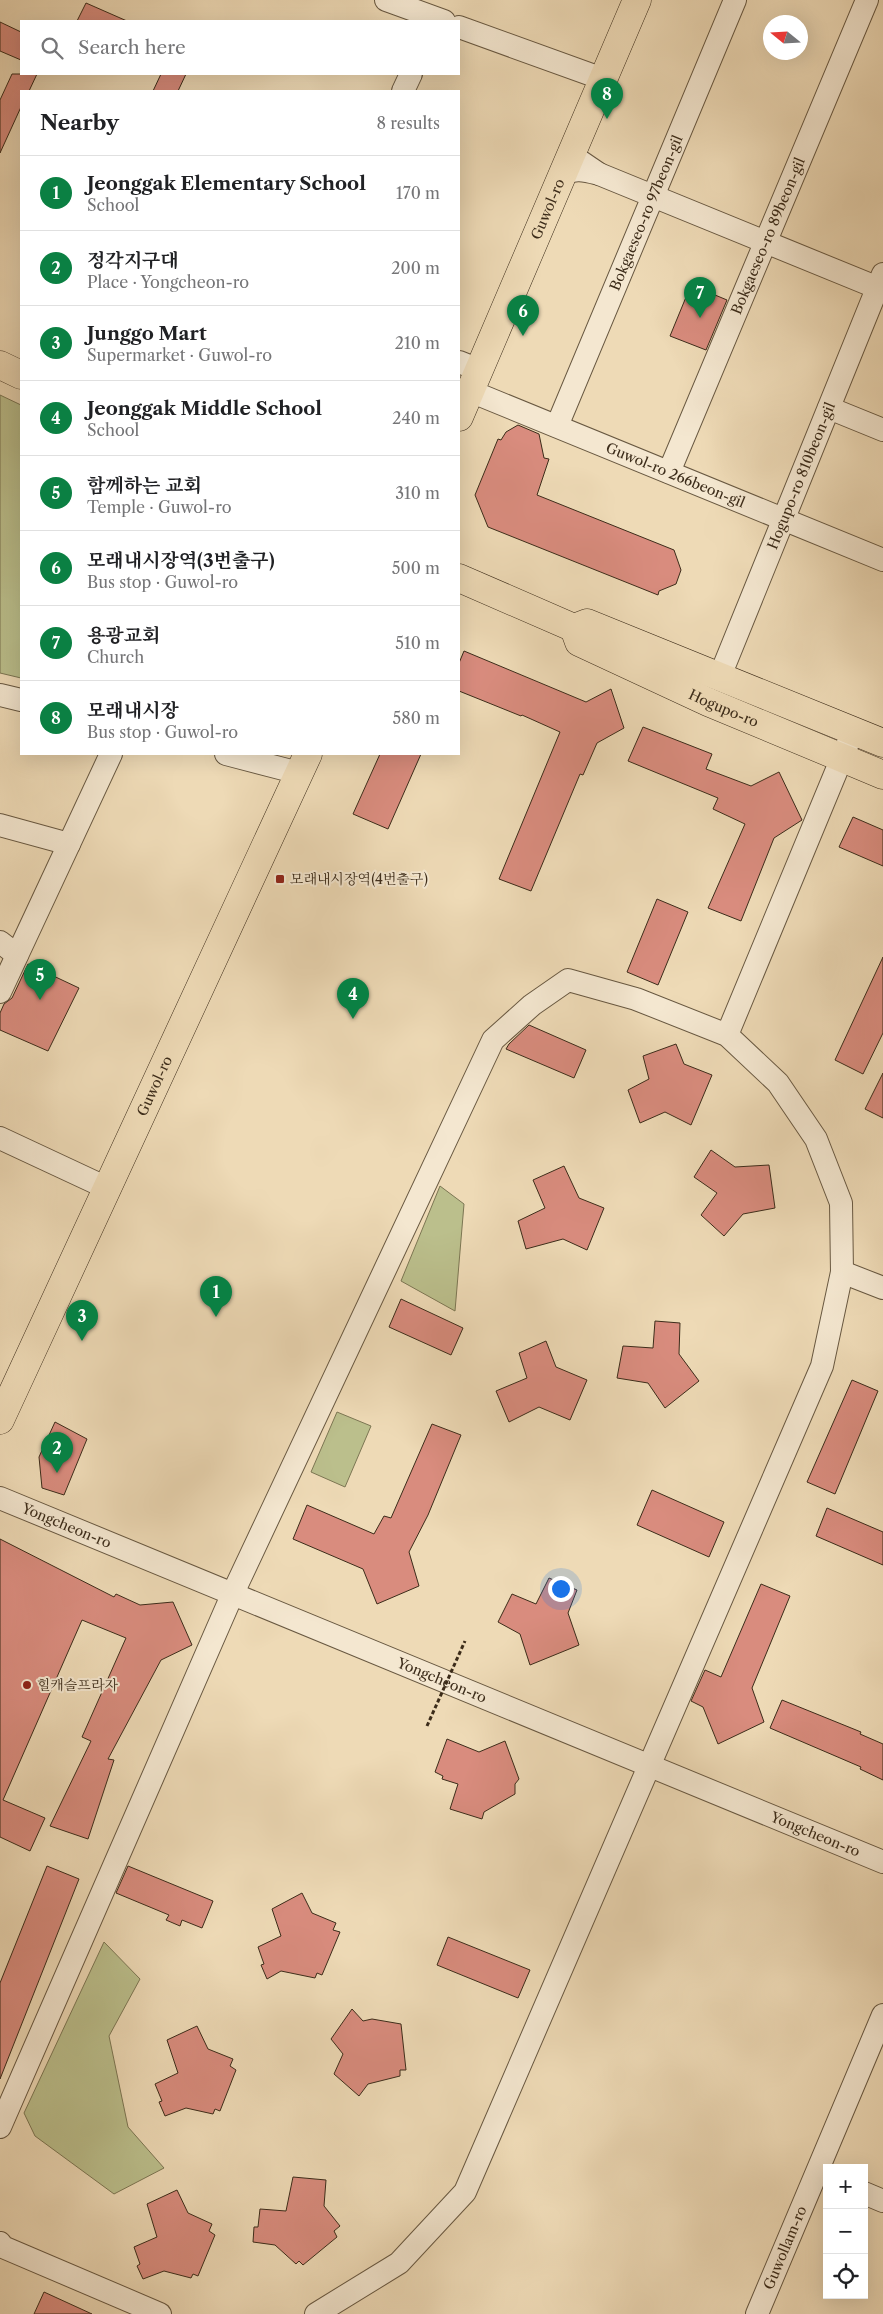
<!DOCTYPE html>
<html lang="en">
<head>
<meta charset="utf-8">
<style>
  body { margin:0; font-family:"Libre Caslon Text","Noto Serif KR",serif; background:#f6f6f6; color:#202124 }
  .controls { position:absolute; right:15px; bottom:15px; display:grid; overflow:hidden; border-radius:0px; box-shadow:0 5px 20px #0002 }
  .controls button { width:45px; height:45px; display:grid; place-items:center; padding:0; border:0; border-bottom:1px solid #e0e0e0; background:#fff; color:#202124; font:25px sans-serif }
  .compass { position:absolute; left:763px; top:15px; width:45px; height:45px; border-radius:50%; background:#fff; box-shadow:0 5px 20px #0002; rotate:288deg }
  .you { position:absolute; left:560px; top:1588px; width:18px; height:18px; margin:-12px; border:4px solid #fff; border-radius:50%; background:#1a73e8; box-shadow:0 0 0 8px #1a73e833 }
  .badge { display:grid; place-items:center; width:32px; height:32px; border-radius:50%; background:#0b8043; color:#fff; font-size:16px; font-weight:700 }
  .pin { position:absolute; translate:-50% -41px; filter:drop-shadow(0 1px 2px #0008) }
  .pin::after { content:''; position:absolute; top:26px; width:18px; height:15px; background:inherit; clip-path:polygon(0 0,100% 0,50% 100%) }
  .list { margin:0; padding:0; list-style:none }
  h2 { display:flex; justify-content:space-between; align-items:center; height:65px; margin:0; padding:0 20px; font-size:21px }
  h2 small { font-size:16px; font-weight:400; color:#757577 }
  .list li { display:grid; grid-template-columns:32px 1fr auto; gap:15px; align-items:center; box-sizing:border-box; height:75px; padding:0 20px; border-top:1px solid #e0e0e0 }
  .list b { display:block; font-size:19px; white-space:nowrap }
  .list p { margin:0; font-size:16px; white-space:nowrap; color:#757577 }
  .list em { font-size:16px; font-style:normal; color:#757577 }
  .icon { flex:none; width:28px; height:28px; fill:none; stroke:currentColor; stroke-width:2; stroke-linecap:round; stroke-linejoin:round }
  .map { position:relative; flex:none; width:883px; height:2314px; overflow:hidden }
  .search { position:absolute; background:#fff; box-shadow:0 5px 20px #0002; left:20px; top:20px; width:440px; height:55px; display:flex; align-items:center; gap:12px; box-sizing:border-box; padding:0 18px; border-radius:0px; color:#757577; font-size:19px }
  .panel { position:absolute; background:#fff; box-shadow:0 5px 20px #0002; left:20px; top:90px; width:440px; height:665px; border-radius:0px }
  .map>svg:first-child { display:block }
</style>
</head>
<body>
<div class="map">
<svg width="883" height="2314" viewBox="0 0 883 2314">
  <rect width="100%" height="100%" fill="#eedab6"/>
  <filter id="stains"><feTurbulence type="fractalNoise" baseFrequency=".004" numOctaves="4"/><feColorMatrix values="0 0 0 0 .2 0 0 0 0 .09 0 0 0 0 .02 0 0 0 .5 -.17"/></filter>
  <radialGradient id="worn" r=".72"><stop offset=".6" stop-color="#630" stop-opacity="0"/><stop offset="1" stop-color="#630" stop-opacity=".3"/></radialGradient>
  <g fill="#bbbf8c" stroke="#7c7653">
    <polygon points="0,395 21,405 21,678 0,673"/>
    <polygon points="440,1186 464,1204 455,1311 401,1281"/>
    <polygon points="337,1412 371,1426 345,1487 311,1472"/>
    <polygon points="104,1942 140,1979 109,2036 128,2127 164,2168 114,2194 35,2136 24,2113"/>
  </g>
  <g fill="#d98c7e" stroke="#3c2c1a">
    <polygon points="86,3 127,21 77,21"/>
    <polygon points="0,22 21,32 21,60 0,51"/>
    <polygon points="12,74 37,74 29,91 21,91 21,107 0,153 0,100"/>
    <polygon points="161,74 186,74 178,91 153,91"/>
    <polygon points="691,285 727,300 706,350 670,336"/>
    <polygon points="518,425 539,434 544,458 549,459 537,495 674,550 681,570 676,584 659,591 658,595 488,527 475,495 498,439 501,440 506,432"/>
    <polygon points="464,651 586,702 611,689 624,728 597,743 583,775 580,774 531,891 499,879 560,732 522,715 521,716 459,691 459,663"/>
    <polygon points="643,727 712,754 706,769 751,786 779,772 802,820 774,838 741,921 708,908 745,824 713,809 718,798 628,761"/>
    <polygon points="380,754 421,754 388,829 353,814"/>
    <polygon points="853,817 883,830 883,866 839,847"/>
    <polygon points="657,899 688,912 658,985 627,972"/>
    <polygon points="883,957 883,1033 863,1074 835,1060"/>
    <polygon points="28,964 79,988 48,1051 0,1030 0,1013 4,1004 12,998"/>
    <polygon points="529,1025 586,1050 574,1078 506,1049 509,1044"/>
    <polygon points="676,1044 684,1064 712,1075 691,1125 665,1112 640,1123 628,1090 649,1079 643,1056"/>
    <polygon points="883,1073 883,1118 865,1109"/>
    <polygon points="711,1150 735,1167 769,1165 775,1208 743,1214 724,1236 701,1215 717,1193 694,1177"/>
    <polygon points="564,1166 579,1198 604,1208 587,1250 563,1239 526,1249 518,1221 545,1208 533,1180"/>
    <polygon points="401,1299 463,1328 451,1355 389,1327"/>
    <polygon points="655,1321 680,1323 679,1354 699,1381 665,1408 648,1383 617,1378 623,1346 653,1348"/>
    <polygon points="546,1341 556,1367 587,1380 570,1420 539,1407 509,1422 496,1391 527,1378 519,1353"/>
    <polygon points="852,1380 878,1391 835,1494 807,1482"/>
    <polygon points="55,1422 87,1439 64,1495 42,1488 39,1457"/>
    <polygon points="432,1424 461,1435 428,1515 409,1552 419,1586 377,1604 363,1569 293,1539 307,1505 374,1534 384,1516 391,1518"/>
    <polygon points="652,1490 724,1522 709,1557 637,1525"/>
    <polygon points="827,1508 883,1532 883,1565 816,1536"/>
    <polygon points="0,1539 114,1597 116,1594 140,1605 173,1602 192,1645 161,1660 108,1759 114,1760 88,1839 50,1826 91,1741 82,1737 126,1638 82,1620 3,1800 45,1818 30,1851 0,1837"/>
    <polygon points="549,1578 577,1590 568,1613 579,1645 530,1665 520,1634 498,1622 512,1594 536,1604"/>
    <polygon points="761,1584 790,1596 752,1688 764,1722 718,1744 703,1707 691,1701 705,1670 721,1677"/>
    <polygon points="782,1700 861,1732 860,1734 883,1744 883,1780 860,1769 861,1767 770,1728"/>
    <polygon points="447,1739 479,1752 505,1741 519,1779 515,1784 515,1794 484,1812 482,1819 450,1809 458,1784 442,1779 443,1776 435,1772"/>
    <polygon points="47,1866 79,1879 0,2079 0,1983"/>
    <polygon points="128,1866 213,1901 202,1928 182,1920 180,1926 166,1920 169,1915 116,1893"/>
    <polygon points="302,1893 312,1913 336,1923 333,1930 340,1932 322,1975 317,1973 315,1978 281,1971 267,1979 261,1965 264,1964 258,1947 281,1936 272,1909"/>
    <polygon points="448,1937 530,1970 518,1998 437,1965"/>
    <polygon points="352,2009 363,2021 372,2019 401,2024 406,2070 400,2070 400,2076 368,2084 359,2096 334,2074 343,2054 331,2039"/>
    <polygon points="197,2026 208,2049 233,2059 230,2066 236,2070 220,2111 215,2109 213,2114 186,2108 165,2116 159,2102 162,2101 155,2084 178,2073 167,2040"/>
    <polygon points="293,2177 326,2180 324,2206 340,2226 334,2231 337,2237 303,2265 299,2261 296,2264 275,2245 253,2242 254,2227 258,2227 260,2209 286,2211"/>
    <polygon points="177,2190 188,2213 212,2224 209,2231 215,2235 198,2276 193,2274 191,2278 164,2271 143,2279 137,2266 140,2264 134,2247 157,2237 147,2204"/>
    <polygon points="44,2292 92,2314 34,2314"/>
  </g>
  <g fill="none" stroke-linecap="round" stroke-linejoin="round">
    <g stroke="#685841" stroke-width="24">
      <g id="minor">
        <polyline points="386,0 444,21"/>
        <polyline points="459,27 603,79"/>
        <polyline points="403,91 411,74"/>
        <polyline points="599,174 883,290"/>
        <path d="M 562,175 C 574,167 587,171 599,174 L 574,157 L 573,150"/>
        <polyline points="459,362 479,370"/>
        <path id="s1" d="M 470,391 L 883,560"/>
        <polyline points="829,408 883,430"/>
        <path id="s2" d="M 557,426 L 735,0"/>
        <path id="s3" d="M 669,472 L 867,0"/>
        <path id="s4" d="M 720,676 L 883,274"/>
        <polyline points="0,695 21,700"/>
        <polyline points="226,754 299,773"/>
        <polyline points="0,825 69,844"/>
        <polyline points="0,942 17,955"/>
        <polyline points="0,992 111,754"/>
        <polyline points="727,1035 853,731"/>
        <polyline points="0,1138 107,1188"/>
        <polyline points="842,1272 883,1288"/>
        <path id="s5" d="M 0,1498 L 883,1862"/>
        <polyline points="0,2127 233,1593 493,1040 532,1005 568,980 636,999 727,1035 778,1083 816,1139 841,1203 842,1272 822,1366 465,2192 399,2263 316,2314"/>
        <polyline points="864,2193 883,2201"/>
        <polyline points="0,2243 3,2247 160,2314"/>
        <path id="s6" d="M 757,2314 L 883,2015"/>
      </g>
    </g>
    <g stroke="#3c2c1a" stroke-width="29">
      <g id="major">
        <polyline points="0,365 21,375"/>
        <path id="s7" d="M 459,417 L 637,0"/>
        <polyline points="459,578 574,628 587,623 883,743"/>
        <path id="s8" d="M 574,628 L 579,642 L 708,702 L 883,775"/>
        <path id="s9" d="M 0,1420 L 308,754"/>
      </g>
    </g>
    <use href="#minor" stroke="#f4e7d0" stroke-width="22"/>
    <use href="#major" stroke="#eedab6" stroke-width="28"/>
    <polyline stroke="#3c2c1a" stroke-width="3" stroke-dasharray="4 2.5" stroke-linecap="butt" points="427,1726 465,1641"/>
  </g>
  <g fill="#8f2418" stroke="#f4e7d0" stroke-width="2">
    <rect x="275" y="874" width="10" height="10" rx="2.5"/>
    <circle cx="27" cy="1685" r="5"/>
  </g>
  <g text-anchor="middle" stroke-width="4" stroke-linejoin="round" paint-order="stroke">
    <g font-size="14" fill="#3c2c1a" stroke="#f4e7d0">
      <text dy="5" stroke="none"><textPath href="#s7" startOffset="226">Guwol-ro</textPath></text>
      <text dy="5" stroke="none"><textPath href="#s2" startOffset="231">Bokgaeseo-ro 97beon-gil</textPath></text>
      <text dy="5" stroke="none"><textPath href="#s3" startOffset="256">Bokgaeseo-ro 89beon-gil</textPath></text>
      <text dy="5" stroke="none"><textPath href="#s1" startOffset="222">Guwol-ro 266beon-gil</textPath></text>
      <text dy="5" stroke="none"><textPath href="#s4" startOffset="216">Hogupo-ro 810beon-gil</textPath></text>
      <text dy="5" stroke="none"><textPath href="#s8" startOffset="174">Hogupo-ro</textPath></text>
      <text dy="5" stroke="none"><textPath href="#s9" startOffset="368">Guwol-ro</textPath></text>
      <text dy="5" stroke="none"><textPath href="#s5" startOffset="72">Yongcheon-ro</textPath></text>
      <text dy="5" stroke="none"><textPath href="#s5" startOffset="478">Yongcheon-ro</textPath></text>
      <text dy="5" stroke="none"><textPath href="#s5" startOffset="882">Yongcheon-ro</textPath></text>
      <text dy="5" stroke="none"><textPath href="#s6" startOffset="72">Guwollam-ro</textPath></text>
    </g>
    <g font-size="14" fill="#3c2c1a" stroke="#f4e7d0" text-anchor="start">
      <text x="290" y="884">모래내시장역(4번출구)</text>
      <text x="37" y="1690">힐캐슬프라자</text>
    </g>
  </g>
  <rect width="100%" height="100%" filter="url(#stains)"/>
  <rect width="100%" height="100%" fill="url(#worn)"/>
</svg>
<div class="controls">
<button>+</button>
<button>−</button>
<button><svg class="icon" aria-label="locate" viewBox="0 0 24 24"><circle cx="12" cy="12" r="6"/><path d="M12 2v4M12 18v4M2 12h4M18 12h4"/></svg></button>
</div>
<svg class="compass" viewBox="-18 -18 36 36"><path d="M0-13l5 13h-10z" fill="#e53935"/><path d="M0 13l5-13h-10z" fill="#757577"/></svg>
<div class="you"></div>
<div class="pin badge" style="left:216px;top:1317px">1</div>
<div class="pin badge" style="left:57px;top:1473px">2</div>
<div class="pin badge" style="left:82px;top:1341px">3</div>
<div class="pin badge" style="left:353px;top:1019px">4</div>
<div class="pin badge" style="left:40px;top:1000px">5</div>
<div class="pin badge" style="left:523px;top:336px">6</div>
<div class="pin badge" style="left:700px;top:318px">7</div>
<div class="pin badge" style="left:607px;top:119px">8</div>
<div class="search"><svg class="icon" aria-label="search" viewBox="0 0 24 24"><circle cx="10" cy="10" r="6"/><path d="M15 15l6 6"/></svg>Search here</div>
<section class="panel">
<h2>Nearby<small>8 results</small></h2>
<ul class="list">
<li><span class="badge">1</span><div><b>Jeonggak Elementary School</b><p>School</p></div><em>170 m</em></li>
<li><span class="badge">2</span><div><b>정각지구대</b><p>Place · Yongcheon-ro</p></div><em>200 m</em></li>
<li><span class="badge">3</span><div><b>Junggo Mart</b><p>Supermarket · Guwol-ro</p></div><em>210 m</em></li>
<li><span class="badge">4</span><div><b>Jeonggak Middle School</b><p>School</p></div><em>240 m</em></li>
<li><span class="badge">5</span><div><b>함께하는 교회</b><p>Temple · Guwol-ro</p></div><em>310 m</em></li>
<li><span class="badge">6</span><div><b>모래내시장역(3번출구)</b><p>Bus stop · Guwol-ro</p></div><em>500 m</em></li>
<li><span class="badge">7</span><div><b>용광교회</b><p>Church</p></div><em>510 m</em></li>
<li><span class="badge">8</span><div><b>모래내시장</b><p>Bus stop · Guwol-ro</p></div><em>580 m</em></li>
</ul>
</section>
</div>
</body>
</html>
